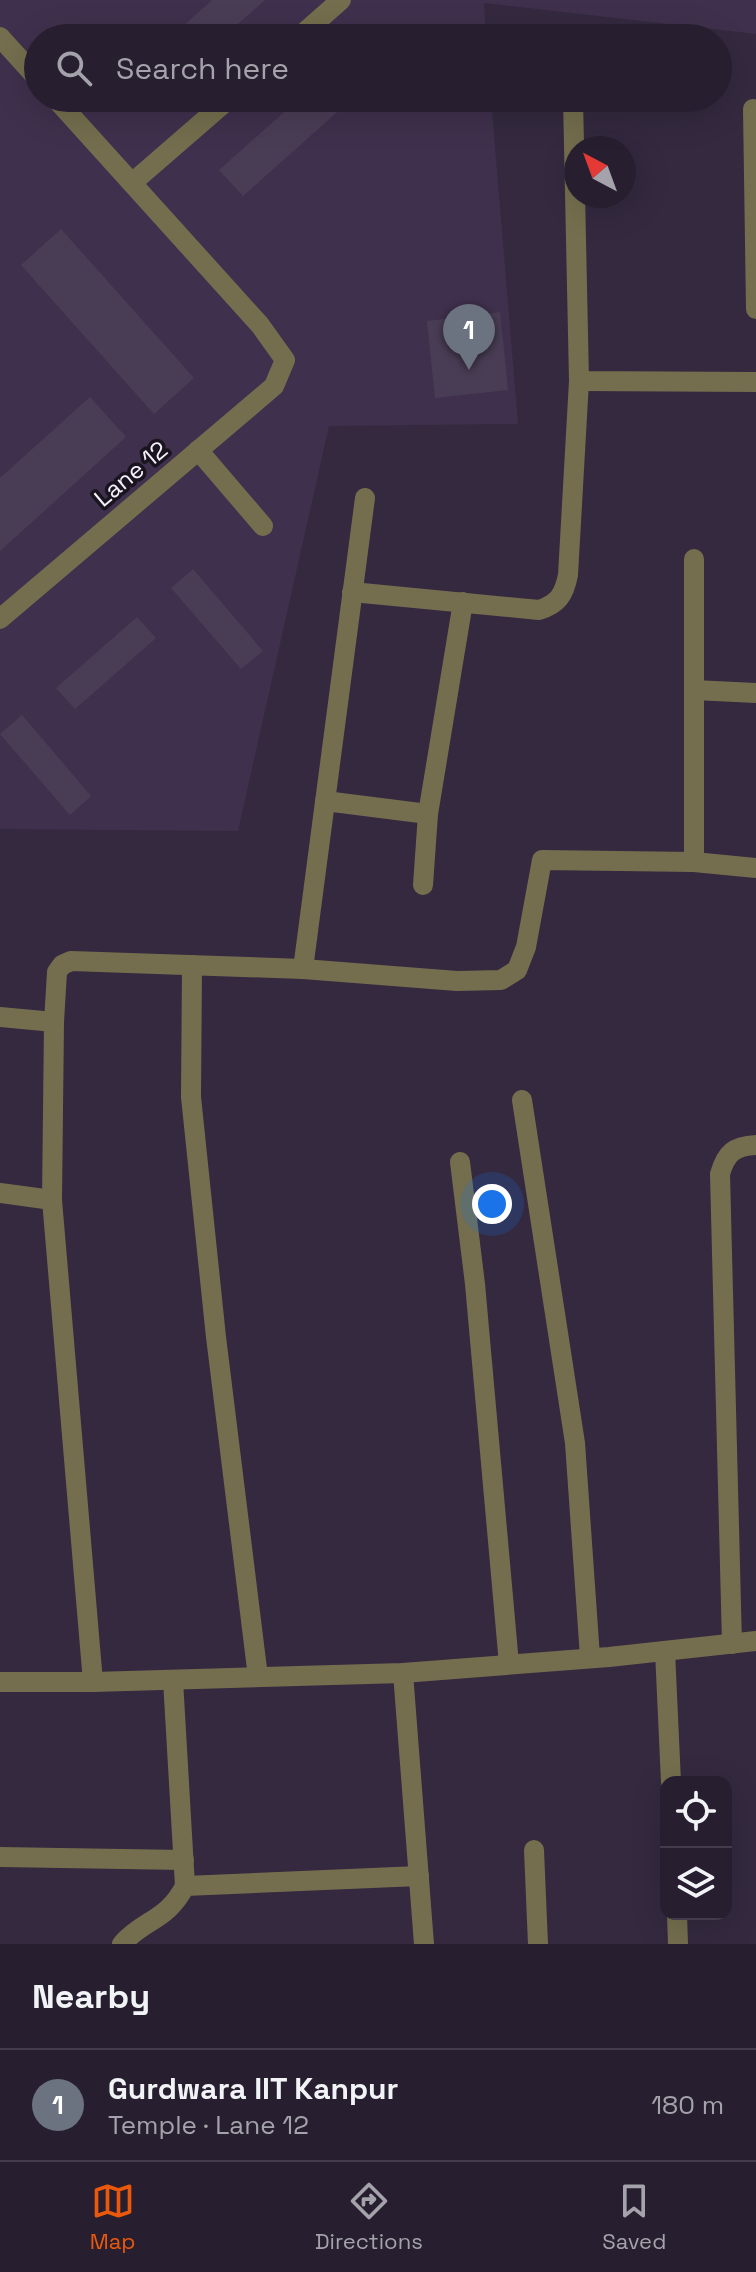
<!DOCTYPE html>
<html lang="en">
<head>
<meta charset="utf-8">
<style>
  body { margin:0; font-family:"Space Grotesk",sans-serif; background:#332c3b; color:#f1f3f6 }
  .controls { position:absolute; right:24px; bottom:24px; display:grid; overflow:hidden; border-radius:16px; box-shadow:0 8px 32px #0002 }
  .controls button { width:72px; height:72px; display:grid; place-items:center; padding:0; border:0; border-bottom:2px solid #433d4b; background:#271f2f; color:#f1f3f6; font:40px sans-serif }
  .compass { position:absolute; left:564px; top:136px; width:72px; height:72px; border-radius:50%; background:#271f2f; box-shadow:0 8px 32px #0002; rotate:319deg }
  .you { position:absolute; left:492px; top:1204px; width:28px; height:28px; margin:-20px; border:6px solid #fff; border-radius:50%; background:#1a73e8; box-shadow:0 0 0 12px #1a73e833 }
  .badge { display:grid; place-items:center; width:52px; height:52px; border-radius:50%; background:#ea580c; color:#fff; font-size:26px; font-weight:700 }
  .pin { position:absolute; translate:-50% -66px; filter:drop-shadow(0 2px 4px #0008) }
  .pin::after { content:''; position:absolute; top:42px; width:28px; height:24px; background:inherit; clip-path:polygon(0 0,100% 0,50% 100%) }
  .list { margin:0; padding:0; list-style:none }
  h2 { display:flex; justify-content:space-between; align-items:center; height:104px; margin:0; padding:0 32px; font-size:34px }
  h2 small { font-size:26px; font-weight:400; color:#a4a2aa }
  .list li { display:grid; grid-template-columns:52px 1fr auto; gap:24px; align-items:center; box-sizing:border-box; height:112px; padding:0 32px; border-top:2px solid #433d4b }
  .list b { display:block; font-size:30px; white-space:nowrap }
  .list p { margin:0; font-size:26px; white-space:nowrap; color:#a4a2aa }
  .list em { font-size:26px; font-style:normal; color:#a4a2aa }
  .icon { flex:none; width:44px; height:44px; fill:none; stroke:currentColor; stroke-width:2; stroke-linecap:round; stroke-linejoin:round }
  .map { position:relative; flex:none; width:756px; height:1944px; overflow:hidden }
  .search { position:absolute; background:#271f2f; box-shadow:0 8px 32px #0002; left:24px; right:24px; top:24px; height:88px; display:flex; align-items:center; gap:20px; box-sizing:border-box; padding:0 28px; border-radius:44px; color:#a4a2aa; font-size:30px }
  .sheet { height:216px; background:#271f2f }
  nav { display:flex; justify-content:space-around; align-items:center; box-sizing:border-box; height:112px; border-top:2px solid #433d4b; background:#271f2f; font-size:22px; color:#a4a2aa }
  nav a { display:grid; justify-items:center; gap:4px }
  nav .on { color:#ea580c }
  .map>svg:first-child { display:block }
</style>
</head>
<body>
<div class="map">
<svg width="756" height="1944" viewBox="0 0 756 1944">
  <rect width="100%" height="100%" fill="#34293f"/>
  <polygon fill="#3f304d" points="0,0 756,0 756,34 484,3 486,38 38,38 38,98 491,98 518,424 329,426 238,831 0,829"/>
  <g fill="#493d55">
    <polygon points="212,0 265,0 222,38 170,38"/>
    <polygon points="300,98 353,98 243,196 219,170"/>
    <polygon points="61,229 194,378 154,414 21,265"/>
    <polygon points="500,312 508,390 435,398 427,321"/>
    <polygon points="90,397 126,437 0,551 0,478"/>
    <polygon points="193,569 263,651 241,669 171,588"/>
    <polygon points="137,617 156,638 75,709 56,688"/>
    <polygon points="22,715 91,796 70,815 0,734"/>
  </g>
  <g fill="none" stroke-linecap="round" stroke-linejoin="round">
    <g stroke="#746e4e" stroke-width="20">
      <polyline points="0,37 38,79"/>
      <polyline points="298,38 341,0"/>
      <polyline points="573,98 579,381 756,382"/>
      <polyline points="753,109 756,309"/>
      <polyline points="132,183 230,98"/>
      <polyline points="198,450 263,526"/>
      <path d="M 352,592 L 539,610 C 558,604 564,595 568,575 L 579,381"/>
      <polyline points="0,619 274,386 285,360 260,325 55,98"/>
      <polyline points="694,690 756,693"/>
      <polyline points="325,801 428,814"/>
      <polyline points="694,862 694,559"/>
      <polyline points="423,885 428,814 463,602"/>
      <polyline points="192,965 191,1097 216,1337 258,1677"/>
      <polyline points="303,969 365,498"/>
      <polyline points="0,1017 54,1022"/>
      <polyline points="522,1100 575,1443 590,1657"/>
      <polyline points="460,1162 475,1284 509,1664"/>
      <polyline points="0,1193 52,1200"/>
      <path d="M 732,1644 L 720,1174 C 726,1153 734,1146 756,1145"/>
      <polyline points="665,1651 671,1782"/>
      <polyline points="403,1673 424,1944"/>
      <polyline points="0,1682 93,1682 403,1673 609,1657 756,1641"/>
      <polyline points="93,1682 52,1200 54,1022 57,972 62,965 71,961 303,969 457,981 501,980 517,970 526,947 542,860 694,862 756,868"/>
      <polyline points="534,1850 538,1944"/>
      <polyline points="0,1857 184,1860"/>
      <polyline points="185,1886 419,1876"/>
      <polyline points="677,1914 678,1944"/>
      <path d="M 122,1944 C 144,1919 167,1921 185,1886 L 173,1680"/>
    </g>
  </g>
  <g text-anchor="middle" stroke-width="7" stroke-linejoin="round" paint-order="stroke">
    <g font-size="24" fill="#f5eefd" stroke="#19141e">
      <text transform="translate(131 474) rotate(-40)" y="8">Lane 12</text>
    </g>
  </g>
</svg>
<div class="controls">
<button><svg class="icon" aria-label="locate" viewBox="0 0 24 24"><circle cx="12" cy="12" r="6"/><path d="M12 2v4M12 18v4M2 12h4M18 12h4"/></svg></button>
<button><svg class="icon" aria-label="layers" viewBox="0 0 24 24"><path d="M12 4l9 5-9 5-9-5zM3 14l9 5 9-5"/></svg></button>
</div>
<svg class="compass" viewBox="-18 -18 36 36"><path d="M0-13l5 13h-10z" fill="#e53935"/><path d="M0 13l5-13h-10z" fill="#a4a2aa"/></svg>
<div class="you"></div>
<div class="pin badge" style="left:469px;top:370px;background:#6b7280">1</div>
<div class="search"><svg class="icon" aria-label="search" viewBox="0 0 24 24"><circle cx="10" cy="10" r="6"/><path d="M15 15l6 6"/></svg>Search here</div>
</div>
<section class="sheet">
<h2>Nearby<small></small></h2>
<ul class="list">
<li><span class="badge" style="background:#6b7280">1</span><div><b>Gurdwara IIT Kanpur</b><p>Temple · Lane 12</p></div><em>180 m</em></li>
</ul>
</section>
<nav>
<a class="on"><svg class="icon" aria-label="map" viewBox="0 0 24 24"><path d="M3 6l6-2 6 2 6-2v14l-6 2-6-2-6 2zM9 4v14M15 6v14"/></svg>Map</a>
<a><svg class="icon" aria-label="directions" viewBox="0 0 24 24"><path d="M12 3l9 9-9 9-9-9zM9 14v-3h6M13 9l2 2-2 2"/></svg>Directions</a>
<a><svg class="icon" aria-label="saved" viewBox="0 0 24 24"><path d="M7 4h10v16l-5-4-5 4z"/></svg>Saved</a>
</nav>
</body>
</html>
